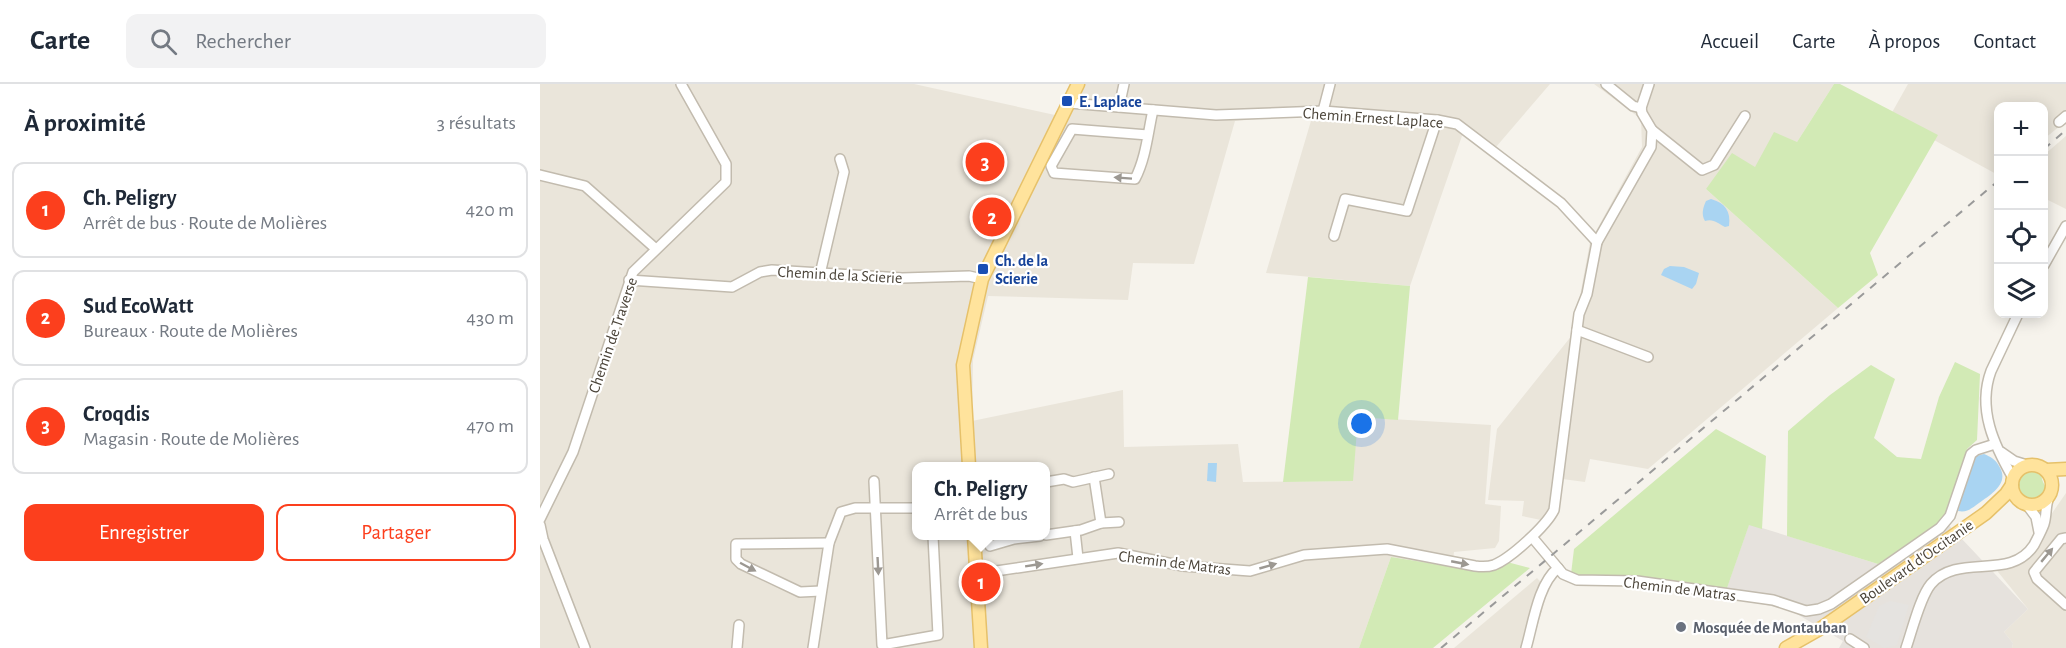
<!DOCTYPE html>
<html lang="fr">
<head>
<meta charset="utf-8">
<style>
  body { margin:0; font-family:"Alegreya Sans",sans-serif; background:#f2f2f3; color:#1f2937 }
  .controls { position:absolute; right:18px; top:18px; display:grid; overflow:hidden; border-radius:12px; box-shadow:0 3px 15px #0003 }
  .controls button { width:54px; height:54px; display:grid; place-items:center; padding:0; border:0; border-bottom:2px solid #e0e1e3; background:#fff; color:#1f2937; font:30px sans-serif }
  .you { position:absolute; left:822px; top:340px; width:21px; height:21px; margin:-15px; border:4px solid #fff; border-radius:50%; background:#1a73e8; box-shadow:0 0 0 9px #1a73e833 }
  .badge { display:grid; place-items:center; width:39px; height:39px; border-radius:50%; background:#fc3f1d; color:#fff; font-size:20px; font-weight:700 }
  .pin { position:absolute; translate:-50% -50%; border:3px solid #fff; box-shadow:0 2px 6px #0006 }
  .popup { position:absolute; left:372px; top:378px; width:138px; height:78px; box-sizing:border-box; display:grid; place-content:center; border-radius:12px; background:#fff; filter:drop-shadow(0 2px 4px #0005); font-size:20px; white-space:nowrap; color:#747a83 }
  .popup b { font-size:22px; color:#1f2937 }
  .popup::after { content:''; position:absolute; left:50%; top:100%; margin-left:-12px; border:12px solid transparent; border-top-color:#fff }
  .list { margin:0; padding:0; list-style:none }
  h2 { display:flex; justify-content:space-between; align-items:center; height:78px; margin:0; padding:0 24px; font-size:26px }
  h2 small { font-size:20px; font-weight:400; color:#747a83 }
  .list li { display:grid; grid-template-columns:39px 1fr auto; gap:18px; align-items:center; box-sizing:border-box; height:96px; margin:0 12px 12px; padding:0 12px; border:2px solid #e0e1e3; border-radius:12px }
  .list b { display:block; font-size:22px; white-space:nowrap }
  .list p { margin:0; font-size:20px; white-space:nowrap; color:#747a83 }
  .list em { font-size:20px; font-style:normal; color:#747a83 }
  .actions { display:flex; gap:12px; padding:18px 24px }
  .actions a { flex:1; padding:14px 0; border:2px solid #fc3f1d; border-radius:12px; text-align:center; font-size:21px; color:#fc3f1d }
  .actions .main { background:#fc3f1d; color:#fff }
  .icon { flex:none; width:33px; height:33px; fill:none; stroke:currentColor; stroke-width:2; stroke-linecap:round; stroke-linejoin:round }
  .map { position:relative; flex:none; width:1526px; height:564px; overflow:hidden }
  header { display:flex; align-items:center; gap:36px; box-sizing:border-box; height:84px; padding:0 30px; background:#fff; border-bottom:2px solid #e0e1e3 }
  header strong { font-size:28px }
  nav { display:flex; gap:33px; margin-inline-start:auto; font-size:21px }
  .search { width:420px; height:54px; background:#f2f2f3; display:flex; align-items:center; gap:15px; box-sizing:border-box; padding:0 21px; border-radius:12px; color:#747a83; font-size:22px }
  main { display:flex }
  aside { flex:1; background:#fff }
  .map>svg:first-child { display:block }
</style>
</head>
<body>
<header>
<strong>Carte</strong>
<div class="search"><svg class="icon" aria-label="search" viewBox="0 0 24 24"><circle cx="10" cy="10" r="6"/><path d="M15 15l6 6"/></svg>Rechercher</div>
<nav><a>Accueil</a><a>Carte</a><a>À propos</a><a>Contact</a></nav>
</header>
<main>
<aside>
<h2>À proximité<small>3 résultats</small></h2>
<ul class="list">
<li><span class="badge">1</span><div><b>Ch. Peligry</b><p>Arrêt de bus · Route de Molières</p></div><em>420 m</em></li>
<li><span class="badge">2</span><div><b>Sud EcoWatt</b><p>Bureaux · Route de Molières</p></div><em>430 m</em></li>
<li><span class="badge">3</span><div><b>Croqdis</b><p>Magasin · Route de Molières</p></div><em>470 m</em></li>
</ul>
<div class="actions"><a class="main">Enregistrer</a><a>Partager</a></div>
</aside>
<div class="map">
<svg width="1526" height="564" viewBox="0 0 1526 564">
  <rect width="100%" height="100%" fill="#f6f3ec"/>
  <g fill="#eae5da" fill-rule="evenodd">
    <path d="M 0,0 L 374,0 L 515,31 L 530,0 L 1010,0 L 950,70 L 923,49 L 870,202 L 726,189 L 773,30 L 695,37 L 654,180 L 593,179 L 588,216 L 448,212 L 433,276 L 432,337 L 583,306 L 584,363 L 698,360 L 703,398 L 812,397 L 818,333 L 951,341 L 945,420 L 961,422 L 959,457 L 955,464 L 914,468 L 912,483 L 851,473 L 819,564 L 0,564 ZM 376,382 L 506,382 L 506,452 L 376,452 Z"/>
    <polygon points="1054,0 1294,0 1257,58 1215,83 1166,105 1298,224 1108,385 1050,375 1045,398 1015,394 1011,423 1001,436 982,432 984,417 948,416 957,345 1033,250 1050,158 1102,63 1101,35"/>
    <polygon points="1368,0 1526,0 1526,37 1504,55 1504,22 1458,22 1458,91 1350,32"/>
    <polygon points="1526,52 1526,125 1504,114 1504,71"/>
    <polygon points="1526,409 1526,564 1472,564 1473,559 1464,548 1488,525 1454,483 1475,478 1499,448"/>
    <polygon points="997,494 1008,506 991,564 914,564"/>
  </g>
  <polygon fill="#e6e2dd" points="1404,436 1488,525 1464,548 1473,559 1472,564 1299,564 1303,557 1250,526 1184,512 1209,440 1338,480"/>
  <g fill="#d2eab5">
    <polygon points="1294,0 1300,0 1398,51 1330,169 1338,191 1298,224 1166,105 1192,69 1215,83 1234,48 1257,58"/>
    <polygon points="768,193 870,202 858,336 818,333 813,397 743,398"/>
    <polygon points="1415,278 1440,290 1437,356 1427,365 1404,436 1338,480 1247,452 1248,347 1290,311 1331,281 1355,295 1334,354 1357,373 1381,375 1399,313"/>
    <polygon points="1176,345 1226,372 1222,445 1209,441 1187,504 1103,494 1055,493 1031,490 1034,465"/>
    <path d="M 1491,385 L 1502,389 C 1500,392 1504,402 1507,404 C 1494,438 1456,394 1491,385 Z"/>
    <polygon points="851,473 945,488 955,485 967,478 990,484 893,564 819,564"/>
  </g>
  <polygon fill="#e5e3e0" points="1350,517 1369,521 1357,561 1344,564 1326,553 1339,522"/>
  <g fill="#a9d4f2">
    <path d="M 1171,115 C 1185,119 1191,127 1189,142 L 1185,143 C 1179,140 1173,134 1165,137 C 1161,130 1163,124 1166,117 Z"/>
    <polygon points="1130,182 1144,183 1159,189 1156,200 1152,205 1121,191 1124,185"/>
    <path d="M 1444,370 C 1451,373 1455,375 1459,382 C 1470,399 1452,410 1439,419 C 1432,424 1427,429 1418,427 L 1431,380 L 1436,372 Z"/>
    <polygon points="668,379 677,379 676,398 667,397"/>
  </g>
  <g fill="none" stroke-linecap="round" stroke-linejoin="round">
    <g stroke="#c2bbae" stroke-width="12">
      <g id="minor">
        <polyline points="1066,0 1093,22 1101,24"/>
        <polyline points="529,19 676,31 783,27 897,36 917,40 1021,119 1057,158"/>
        <polyline points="579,23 584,0"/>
        <polyline points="1101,24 1109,0"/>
        <polyline points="783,27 790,0"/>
        <polyline points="1519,38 1526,32"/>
        <polyline points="1112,46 1162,86 1174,81 1205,32"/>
        <path d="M 608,51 L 532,45 L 511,82 L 514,89 L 595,95 C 606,74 608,48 613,26"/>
        <polyline points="0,91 45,102 116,165"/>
        <polyline points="794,152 805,115 867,127 897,36"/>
        <polyline points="1504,181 1526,142"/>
        <polyline points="280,190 304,88 300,75"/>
        <polyline points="89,196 192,203 220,188 232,186 362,194 429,192 442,195"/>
        <polyline points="1037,246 1108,273"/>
        <polyline points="1461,368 1474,377 1487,381"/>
        <polyline points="554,393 561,439"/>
        <path d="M 1473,394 C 1454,361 1437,325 1451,287 L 1478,230"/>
        <polyline points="334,397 342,561 398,551 393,452"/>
        <polyline points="506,398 524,395 533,398 569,390"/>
        <polyline points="1487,421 1496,433 1499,448"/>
        <polyline points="0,435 33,368 93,188 186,98 186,80 141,0"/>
        <polyline points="0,441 3,455 45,564"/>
        <polyline points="535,447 538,474"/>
        <polyline points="506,451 541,446 561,439 579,438"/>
        <polyline points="992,453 1023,490 1037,496 1097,497 1233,516 1266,527 1279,525 1291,520 1400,444 1410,432 1431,370 1436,366 1455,360"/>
        <polyline points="1526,454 1521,455 1494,488 1497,495 1526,521"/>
        <polyline points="450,462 474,455 500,452"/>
        <path d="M 436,490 L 578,469 L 643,482 L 710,487 L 764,471 L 847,465 L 935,482 C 942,483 948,483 954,481 C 971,474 1006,442 1014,426 L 1039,230 L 1047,210 L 1057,158 L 1111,63 L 1112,46 L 1102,29 L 1101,24"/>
        <polyline points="281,507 260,508 201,480 196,475 196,460 289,459"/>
        <polyline points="1310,555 1324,564"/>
        <polyline points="197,564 199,541"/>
        <polyline points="273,564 289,459 301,428 315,424 376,424"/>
        <path d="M 986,564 C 993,540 998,500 1018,484"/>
        <path d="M 1366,564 C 1372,547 1380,513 1391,500 C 1419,468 1470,498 1494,461 C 1497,455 1502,446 1504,440 C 1507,431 1505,422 1509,413"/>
      </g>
    </g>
    <g stroke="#e6c16a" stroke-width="15">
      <g id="major">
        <circle cx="1492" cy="401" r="20"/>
        <polyline points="429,382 423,281 442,195 538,0"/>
        <polyline points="1506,386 1526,385"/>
        <polyline points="434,452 441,564"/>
        <polyline points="1246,564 1283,543 1446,429 1466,410 1472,401"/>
      </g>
    </g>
    <use href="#minor" stroke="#fff" stroke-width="9"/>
    <use href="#major" stroke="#ffe39c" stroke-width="12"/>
    <g stroke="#9a9a9a" stroke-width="2" stroke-dasharray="8 8" stroke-linecap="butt">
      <polyline points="1504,65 1526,46"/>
      <polyline points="901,564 1458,97"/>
    </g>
  </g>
  <defs><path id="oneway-solid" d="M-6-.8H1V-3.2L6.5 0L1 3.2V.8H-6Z" transform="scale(1.5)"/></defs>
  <g fill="#9c9892">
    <use href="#oneway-solid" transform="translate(583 94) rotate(-176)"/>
    <use href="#oneway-solid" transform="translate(1507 471) rotate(-50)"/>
    <use href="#oneway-solid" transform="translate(920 479) rotate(11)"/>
    <use href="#oneway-solid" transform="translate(494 481) rotate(-9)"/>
    <use href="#oneway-solid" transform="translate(338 482) rotate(87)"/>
    <use href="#oneway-solid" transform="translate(728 482) rotate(-16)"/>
    <use href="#oneway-solid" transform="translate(208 483) rotate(28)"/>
  </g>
  <g fill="#1a4fb4" stroke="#fff" stroke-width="2">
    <rect x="521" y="11" width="12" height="12" rx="3"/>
    <rect x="437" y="179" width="12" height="12" rx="3"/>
  </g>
  <circle fill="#6b7280" stroke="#fff" stroke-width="2" cx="1141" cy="543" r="6"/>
  <g text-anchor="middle" stroke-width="4.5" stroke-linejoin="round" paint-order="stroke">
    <g font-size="16" font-weight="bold" fill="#164399" stroke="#fff" text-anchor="start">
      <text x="539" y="23">E. Laplace</text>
      <text x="455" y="182">Ch. de la<tspan x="455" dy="18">Scierie</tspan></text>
    </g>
    <g font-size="16" fill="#4b4439" stroke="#fff">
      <text transform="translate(833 33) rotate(4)" y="6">Chemin Ernest Laplace</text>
      <text transform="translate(300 190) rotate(3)" y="6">Chemin de la Scierie</text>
      <text transform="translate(72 251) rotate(-71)" y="6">Chemin de Traverse</text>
      <text transform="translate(1376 477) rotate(-35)" y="6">Boulevard d'Occitanie</text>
      <text transform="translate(635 478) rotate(7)" y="6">Chemin de Matras</text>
      <text transform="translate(1140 504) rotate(7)" y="6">Chemin de Matras</text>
    </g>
    <g font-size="16" font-weight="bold" fill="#5b616d" stroke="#fff" text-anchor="start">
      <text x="1153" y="549">Mosquée de Montauban</text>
    </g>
  </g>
</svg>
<div class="controls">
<button>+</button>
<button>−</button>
<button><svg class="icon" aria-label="locate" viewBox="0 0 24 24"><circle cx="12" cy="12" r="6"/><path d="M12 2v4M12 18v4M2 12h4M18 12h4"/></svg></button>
<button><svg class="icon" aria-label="layers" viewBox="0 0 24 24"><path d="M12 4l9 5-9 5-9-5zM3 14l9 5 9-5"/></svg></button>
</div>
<div class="you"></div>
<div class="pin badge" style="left:441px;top:498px">1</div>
<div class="popup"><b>Ch. Peligry</b>Arrêt de bus</div>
<div class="pin badge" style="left:452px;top:133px">2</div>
<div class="pin badge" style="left:445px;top:78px">3</div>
</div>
</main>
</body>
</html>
